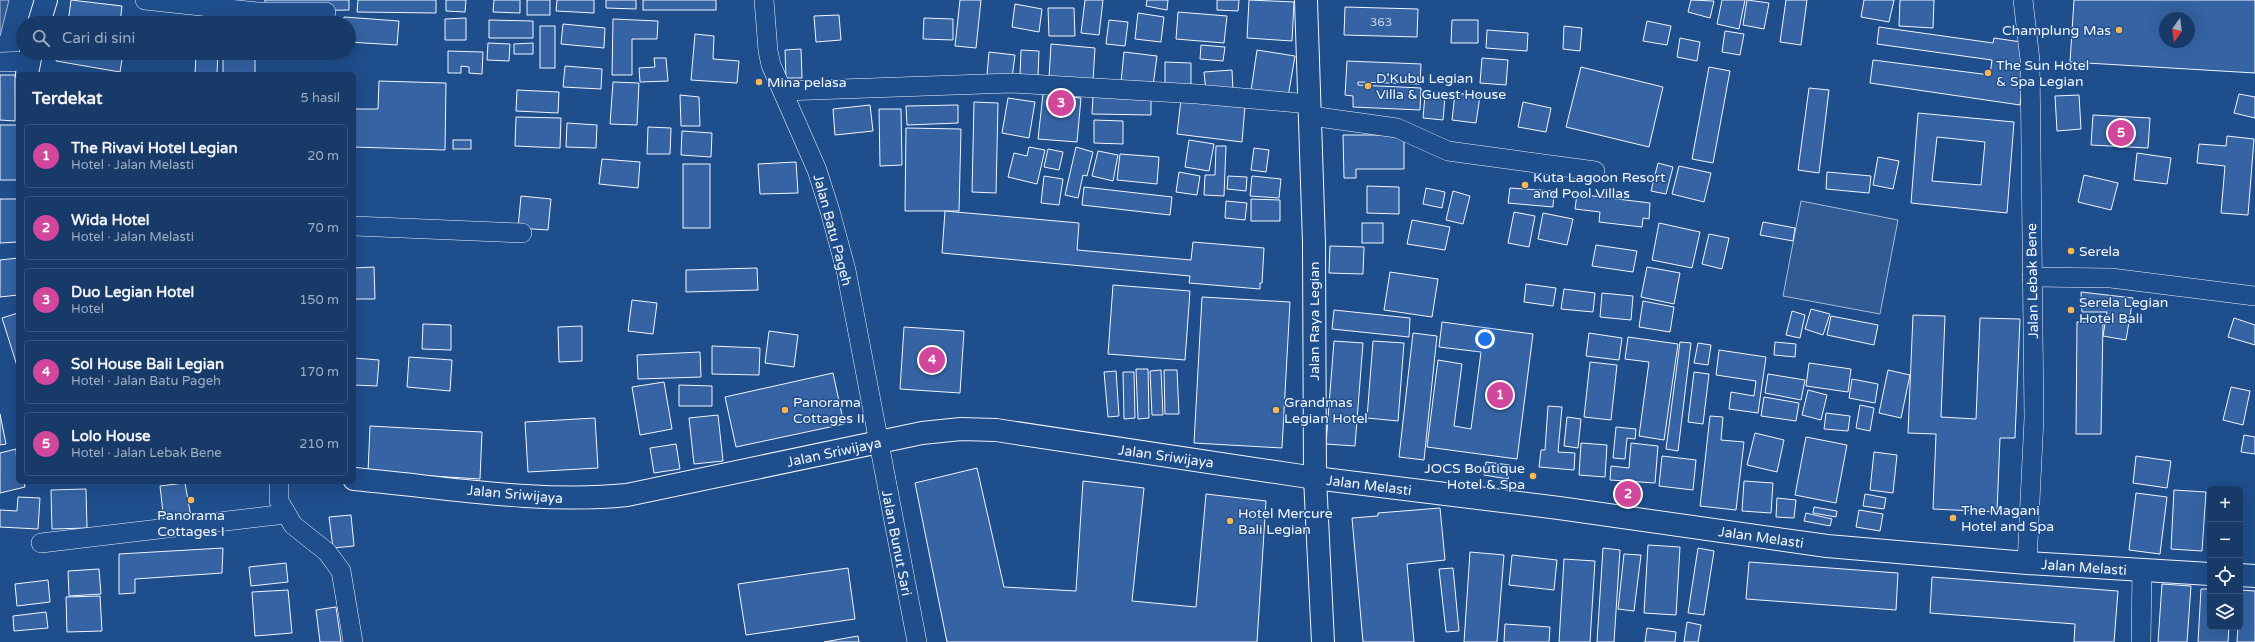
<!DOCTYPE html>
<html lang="id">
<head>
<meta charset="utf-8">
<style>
  body { margin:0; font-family:"Varela Round",sans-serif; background:#244571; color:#f1f3f6 }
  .controls { position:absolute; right:12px; bottom:12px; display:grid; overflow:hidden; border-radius:6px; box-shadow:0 4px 16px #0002 }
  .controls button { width:36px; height:36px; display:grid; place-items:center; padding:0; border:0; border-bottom:1px solid #36547d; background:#173a69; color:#f1f3f6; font:20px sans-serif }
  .compass { position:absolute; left:2159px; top:12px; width:36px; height:36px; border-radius:50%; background:#173a69; box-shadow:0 4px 16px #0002; rotate:194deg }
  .you { position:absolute; left:1485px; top:339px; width:14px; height:14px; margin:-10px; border:3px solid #fff; border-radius:50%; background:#1a73e8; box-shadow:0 0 0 6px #1a73e833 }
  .badge { display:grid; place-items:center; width:26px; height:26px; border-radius:50%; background:#95b2f1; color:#fff; font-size:13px; font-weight:700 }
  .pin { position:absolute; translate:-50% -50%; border:2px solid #fff; box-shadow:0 1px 4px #0006 }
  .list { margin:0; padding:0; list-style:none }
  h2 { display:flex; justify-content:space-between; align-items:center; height:52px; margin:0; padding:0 16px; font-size:17px }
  h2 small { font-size:13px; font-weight:400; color:#9eadc0 }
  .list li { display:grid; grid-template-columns:26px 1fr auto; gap:12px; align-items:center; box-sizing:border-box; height:64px; margin:0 8px 8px; padding:0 8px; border:1px solid #36547d; border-radius:6px }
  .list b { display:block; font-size:15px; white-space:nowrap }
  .list p { margin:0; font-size:13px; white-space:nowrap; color:#9eadc0 }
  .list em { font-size:13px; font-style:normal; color:#9eadc0 }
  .icon { flex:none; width:22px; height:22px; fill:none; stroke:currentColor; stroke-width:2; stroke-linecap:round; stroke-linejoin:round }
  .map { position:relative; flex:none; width:2255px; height:642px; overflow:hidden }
  .search { position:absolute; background:#173a69; box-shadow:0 4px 16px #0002; left:16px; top:16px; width:340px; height:44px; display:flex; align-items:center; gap:10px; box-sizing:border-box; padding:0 14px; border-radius:22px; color:#9eadc0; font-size:15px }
  .panel { position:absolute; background:#173a69; box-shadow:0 4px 16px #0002; left:16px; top:72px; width:340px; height:412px; border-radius:6px }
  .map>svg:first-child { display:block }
</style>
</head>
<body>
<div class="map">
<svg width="2255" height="642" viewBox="0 0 2255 642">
  <rect width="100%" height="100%" fill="#1f4e8c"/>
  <g fill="#305b95" stroke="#a8bbd7">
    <polygon points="0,0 9,0 0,36"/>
    <polygon points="1801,201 1898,220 1880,314 1783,296"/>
  </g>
  <g fill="#3563a3" stroke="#f2f6ff" fill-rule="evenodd">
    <polygon points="71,0 122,6 120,23 68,23"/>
    <polygon points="265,0 349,0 349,10 265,11"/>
    <polygon points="358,0 436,0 436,13 357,12"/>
    <polygon points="446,0 466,0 465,12 446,11"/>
    <polygon points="494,0 520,0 520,13 493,12"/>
    <rect x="527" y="0" width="23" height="15"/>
    <polygon points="557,0 594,0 594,13 556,11"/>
    <polygon points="606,0 636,0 636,9 606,8"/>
    <rect x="643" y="0" width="73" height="10"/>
    <polygon points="960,0 981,0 976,48 955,46"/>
    <polygon points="1085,0 1103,0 1099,35 1081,33"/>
    <polygon points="1147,0 1168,0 1167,10 1146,6"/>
    <polygon points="1217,0 1239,0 1238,11 1217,10"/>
    <polygon points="1249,0 1294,2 1292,41 1247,38"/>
    <polygon points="1691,0 1714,1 1710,18 1688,12"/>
    <polygon points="1722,0 1745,0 1739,29 1717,24"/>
    <polygon points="1747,0 1769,3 1764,29 1743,25"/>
    <polygon points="1786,0 1807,0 1801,45 1780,42"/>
    <polygon points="1864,0 1894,0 1889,22 1861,17"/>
    <polygon points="1900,0 1934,0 1933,28 1899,26"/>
    <path d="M 2074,0 L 2255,0 L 2255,73 L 2070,62 ZM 2165,18 L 2189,18 L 2189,42 L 2165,42 Z"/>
    <polygon points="1015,4 1042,9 1039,32 1012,27"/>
    <polygon points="1345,7 1418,9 1417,37 1344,35"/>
    <polygon points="1048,8 1074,8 1075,36 1049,36"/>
    <polygon points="1178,12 1227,16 1224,43 1176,39"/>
    <polygon points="1138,13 1164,17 1161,42 1135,39"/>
    <polygon points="839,15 841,40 816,42 814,16"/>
    <polygon points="344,17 399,21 397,45 349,42 349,23 343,23"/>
    <polygon points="466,18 466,40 445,40 445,19"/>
    <polygon points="924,18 953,19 953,40 923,39"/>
    <polygon points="613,19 658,21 657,39 632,39 632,75 612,75"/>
    <polygon points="489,20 533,21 533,38 489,38"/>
    <polygon points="1109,20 1128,22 1125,46 1106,44"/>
    <polygon points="1452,20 1478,20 1478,43 1451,43"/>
    <polygon points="1647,21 1671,26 1667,45 1643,41"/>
    <polygon points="563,24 605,28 604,48 561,44"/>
    <rect x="540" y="26" width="15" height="42"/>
    <polygon points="1564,26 1582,28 1580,51 1563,49"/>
    <polygon points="1879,27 1993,43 1994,38 2028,43 2020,105 1870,83 1873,60 1990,75 1992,60 1877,44"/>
    <polygon points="1487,30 1528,33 1527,51 1486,48"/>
    <polygon points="1725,31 1744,34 1740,55 1722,52"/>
    <polygon points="695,34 714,36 713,59 739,61 737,83 691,80"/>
    <polygon points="1680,38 1700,42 1697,61 1677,57"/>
    <polygon points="488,43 510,44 509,61 487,60"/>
    <polygon points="533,43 533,54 514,54 514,44"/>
    <polygon points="1051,44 1095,48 1093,81 1049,78"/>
    <polygon points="1201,45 1225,47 1223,61 1200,59"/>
    <polygon points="801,49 802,78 786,78 785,50"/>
    <polygon points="1021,50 1039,51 1038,76 1020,75"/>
    <polygon points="1257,50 1295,56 1288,97 1251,91"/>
    <polygon points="448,51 483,52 482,74 469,73 469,67 461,66 461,73 448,73"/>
    <polygon points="989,52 1015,55 1012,78 987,75"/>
    <polygon points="1124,52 1157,56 1153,86 1121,82"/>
    <polygon points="57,53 123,53 120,72 56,61"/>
    <polygon points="196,53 218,53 217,74 195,74"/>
    <rect x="223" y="53" width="32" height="21"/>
    <polygon points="654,58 666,58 668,81 640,82 639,68 655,67"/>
    <polygon points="1482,58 1508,60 1506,85 1480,83"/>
    <polygon points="1347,61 1421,64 1420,84 1358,82 1358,85 1421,88 1420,110 1353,107 1353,96 1345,95"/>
    <polygon points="1165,62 1191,63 1191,85 1165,85"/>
    <polygon points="565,66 602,69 601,89 563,87"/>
    <polygon points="1581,67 1663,87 1649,147 1566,127"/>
    <polygon points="1709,67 1730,71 1713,163 1692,159"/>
    <polygon points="1232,70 1233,91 1206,92 1204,72"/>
    <polygon points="0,75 15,75 15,121 0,120"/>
    <polygon points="379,81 446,83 445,150 354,147 354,109 378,109"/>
    <polygon points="613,82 639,83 637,125 610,124"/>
    <polygon points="1809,88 1829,90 1819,173 1798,170"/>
    <polygon points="517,90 559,92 558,113 516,111"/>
    <polygon points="1455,93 1480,96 1476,123 1452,120"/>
    <polygon points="1043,94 1081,98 1077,142 1038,139"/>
    <polygon points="2239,94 2255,97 2255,118 2234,113"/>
    <polygon points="680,95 699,97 700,126 681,126"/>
    <polygon points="1425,95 1445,97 1443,120 1423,118"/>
    <polygon points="2079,95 2081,129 2057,131 2055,96"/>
    <polygon points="1093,96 1151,98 1151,115 1092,114"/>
    <polygon points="1008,98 1035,102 1029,138 1002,133"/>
    <polygon points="1181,99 1245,106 1242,142 1177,134"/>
    <polygon points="974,102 998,103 996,193 972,192"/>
    <polygon points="1523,102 1551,108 1546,132 1518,127"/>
    <polygon points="870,105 873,131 835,135 833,109"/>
    <polygon points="958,105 958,123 907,125 906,106"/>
    <polygon points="879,109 901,109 902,165 880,166"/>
    <path d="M 1918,113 L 2014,122 L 2007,213 L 1911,203 ZM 1937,137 L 1985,142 L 1981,185 L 1932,181 Z"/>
    <polygon points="2093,115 2150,118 2148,148 2091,145"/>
    <polygon points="516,117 561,118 560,148 515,146"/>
    <polygon points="1094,120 1123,121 1123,144 1094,143"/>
    <polygon points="567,123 597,125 596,148 566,147"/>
    <polygon points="0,125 17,125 18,180 0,180"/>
    <polygon points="648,127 671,128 670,154 647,154"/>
    <polygon points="906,128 961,129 959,211 905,211"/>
    <polygon points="682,131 712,133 711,157 681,155"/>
    <polygon points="1343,135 1404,135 1404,169 1356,169 1356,178 1344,178"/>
    <polygon points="2227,136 2254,139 2248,215 2221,213 2225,166 2197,163 2199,144 2226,146"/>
    <rect x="453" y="140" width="18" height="9"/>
    <polygon points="1189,140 1214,144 1209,171 1185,167"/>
    <polygon points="1216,146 1226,146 1224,196 1204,195 1205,175 1215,175"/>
    <polygon points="1029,147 1045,150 1037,184 1008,177 1014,153 1027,156"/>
    <polygon points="1076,147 1093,152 1087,176 1083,175 1078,198 1065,195"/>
    <polygon points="1254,148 1269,150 1266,172 1251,170"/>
    <polygon points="1048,149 1063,152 1059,170 1044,167"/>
    <polygon points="1098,151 1118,155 1113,181 1092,176"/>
    <polygon points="2137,153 2171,158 2167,184 2134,180"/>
    <polygon points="1120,154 1159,157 1157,184 1117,180"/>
    <polygon points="1878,157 1899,161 1893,189 1873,185"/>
    <polygon points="602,159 640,162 638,188 599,184"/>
    <polygon points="796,162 798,193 760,194 758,164"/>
    <polygon points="1658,163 1673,167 1666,194 1651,191"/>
    <rect x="683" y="164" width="27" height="64"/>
    <polygon points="1679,166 1711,173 1704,202 1672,194"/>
    <polygon points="1179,172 1200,176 1197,195 1176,192"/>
    <polygon points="1827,172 1871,176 1869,193 1826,189"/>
    <polygon points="2084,175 2118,183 2111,210 2078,202"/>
    <polygon points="1044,176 1063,179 1059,205 1041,203"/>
    <polygon points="1228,176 1247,177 1246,191 1227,189"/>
    <polygon points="1252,176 1281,179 1279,198 1250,196"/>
    <polygon points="1367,186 1399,187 1399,214 1367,213"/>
    <polygon points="1084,187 1172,197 1170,215 1082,205"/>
    <polygon points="1426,188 1445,192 1442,208 1423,204"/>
    <polygon points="1510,188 1554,191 1553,207 1508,203"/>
    <polygon points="1453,191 1470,196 1463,224 1446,220"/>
    <polygon points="1577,194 1650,203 1649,219 1643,218 1642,227 1599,222 1600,212 1575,209"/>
    <polygon points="521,196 551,199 548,230 518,228"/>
    <polygon points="0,199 18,199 18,242 0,243"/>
    <polygon points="1251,199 1280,200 1280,221 1251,221"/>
    <polygon points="1226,201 1247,203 1245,220 1225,218"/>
    <polygon points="945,211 1079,223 1077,250 1191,260 1193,242 1264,248 1262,283 1260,283 1260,289 1189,283 1190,276 942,253"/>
    <polygon points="1514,212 1535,216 1529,247 1508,243"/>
    <polygon points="1543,213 1573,219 1567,245 1538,239"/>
    <polygon points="1412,220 1450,227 1445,250 1407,244"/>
    <polygon points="1763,222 1795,228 1793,241 1760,235"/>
    <rect x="1362" y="223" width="21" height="20"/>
    <polygon points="1659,223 1700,232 1692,268 1652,260"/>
    <polygon points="1709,234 1729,238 1722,269 1702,264"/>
    <polygon points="1596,245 1637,251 1633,272 1592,266"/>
    <polygon points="1330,246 1364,247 1363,274 1329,273"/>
    <polygon points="18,258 18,295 0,297 0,260"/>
    <polygon points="374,267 375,299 354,299 354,268"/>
    <polygon points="1647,267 1680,273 1674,304 1641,297"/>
    <polygon points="757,268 758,290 686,292 686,270"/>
    <polygon points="1390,272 1438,279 1432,317 1384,310"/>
    <polygon points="1526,284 1556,288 1553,306 1524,302"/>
    <polygon points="1113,285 1190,291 1185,360 1108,354"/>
    <polygon points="1564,289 1595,293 1593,312 1561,309"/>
    <polygon points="2081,292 2133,298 2126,340 2103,336 2107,312 2082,312"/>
    <polygon points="1602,293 1633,296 1631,320 1600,317"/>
    <polygon points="1202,297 1290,302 1282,448 1194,443"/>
    <polygon points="632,300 657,303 653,334 628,331"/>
    <polygon points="1643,301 1674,307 1670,332 1639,327"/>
    <polygon points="1811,309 1830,314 1823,335 1805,329"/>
    <polygon points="1334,310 1410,318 1409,337 1332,329"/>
    <polygon points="1792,311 1805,315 1800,338 1786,335"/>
    <polygon points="18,313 18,369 2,318"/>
    <polygon points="1913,315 1945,316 1941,417 1976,419 1980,318 2020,319 2015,438 2000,438 1997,512 1933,509 1936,434 1908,433"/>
    <polygon points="1831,316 1878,325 1874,345 1827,335"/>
    <polygon points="2234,318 2255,325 2255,345 2228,337"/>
    <polygon points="1442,322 1533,334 1517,459 1427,447 1438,360 1462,364 1454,426 1471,429 1481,352 1439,347"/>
    <polygon points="2077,322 2103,322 2101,434 2076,434"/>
    <polygon points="423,324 451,325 451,350 422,349"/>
    <polygon points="582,326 582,361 559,362 558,327"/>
    <polygon points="904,327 964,331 960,393 900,389"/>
    <polygon points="769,331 798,335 794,367 765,363"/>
    <polygon points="1413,333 1437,336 1424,460 1399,457"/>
    <polygon points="1589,333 1622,338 1619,360 1586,356"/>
    <polygon points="1628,337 1678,344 1664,440 1639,436 1649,362 1625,359"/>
    <polygon points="1334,341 1363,343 1355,446 1326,444"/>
    <polygon points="1373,341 1404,343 1398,421 1367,418"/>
    <polygon points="1680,342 1691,343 1678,451 1666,449"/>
    <polygon points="1775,342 1796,344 1795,357 1774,355"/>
    <polygon points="1698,343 1711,345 1708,365 1694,363"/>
    <polygon points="712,346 760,348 759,375 712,374"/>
    <polygon points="1719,350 1766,357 1758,413 1729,409 1731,392 1754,396 1756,381 1716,375"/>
    <polygon points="700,352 701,377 638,379 637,355"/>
    <polygon points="409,357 452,360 450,391 407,387"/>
    <polygon points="354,358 379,360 377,386 354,385"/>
    <polygon points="1590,362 1617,365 1611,420 1584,417"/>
    <polygon points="1809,363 1851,369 1848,392 1806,386"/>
    <polygon points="1136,369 1148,369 1149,418 1138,419"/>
    <polygon points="1161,370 1163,415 1152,415 1150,371"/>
    <polygon points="1164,370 1177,370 1179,414 1165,414"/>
    <polygon points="1888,370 1910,375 1901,418 1879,413"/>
    <polygon points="1116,371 1119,416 1108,417 1104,372"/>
    <polygon points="1123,372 1134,372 1135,418 1124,419"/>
    <polygon points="1694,372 1709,374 1703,424 1688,422"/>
    <polygon points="833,373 844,424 736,447 725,397"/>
    <polygon points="1768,374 1805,380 1801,400 1765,393"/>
    <polygon points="1852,379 1878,384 1875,403 1849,398"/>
    <polygon points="664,382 672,429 640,435 632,387"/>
    <polygon points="679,385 712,386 712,406 679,406"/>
    <polygon points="2231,387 2250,391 2243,425 2223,420"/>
    <polygon points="1808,390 1827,395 1821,420 1802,415"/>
    <polygon points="1764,397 1799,403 1796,421 1761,416"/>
    <polygon points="1860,405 1874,408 1870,431 1856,428"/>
    <polygon points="1548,406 1562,407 1558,452 1575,453 1574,470 1539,467 1541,450 1545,450"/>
    <polygon points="1826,413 1850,416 1848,431 1824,429"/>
    <polygon points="0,414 6,444 0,445"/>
    <polygon points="718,415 723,461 694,464 689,418"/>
    <polygon points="1710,416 1723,417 1721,440 1744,442 1736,510 1700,506"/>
    <polygon points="1567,417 1581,419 1578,448 1564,446"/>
    <polygon points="595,418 598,468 528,472 525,422"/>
    <polygon points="370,426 482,432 480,479 368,472"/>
    <polygon points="1616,427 1636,429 1635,439 1627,438 1625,459 1613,458"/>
    <polygon points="1755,433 1784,440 1777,472 1747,465"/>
    <polygon points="2244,435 2255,437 2255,454 2241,452"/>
    <polygon points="1806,437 1847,445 1836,503 1795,495"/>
    <polygon points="1581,443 1607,445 1605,477 1579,475"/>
    <polygon points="1631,443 1658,446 1655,483 1610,480 1611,466 1629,468"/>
    <polygon points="676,444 680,469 654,473 650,448"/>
    <polygon points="16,449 18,482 24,482 25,487 0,493 0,453"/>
    <polygon points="1874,452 1897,455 1893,493 1870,490"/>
    <polygon points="1662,456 1696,460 1693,490 1659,486"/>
    <polygon points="2136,456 2171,461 2167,488 2133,483"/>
    <polygon points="1486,462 1510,465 1508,479 1484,475"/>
    <polygon points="977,468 1004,587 1076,591 1083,481 1144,488 1132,601 1196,607 1206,494 1266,501 1257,642 947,642 915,483"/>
    <polygon points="1744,481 1773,483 1771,513 1742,511"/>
    <polygon points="185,483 191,517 164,522 160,486"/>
    <polygon points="86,489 87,528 52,529 51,490"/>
    <polygon points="2174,490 2206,492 2202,551 2171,549"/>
    <polygon points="2136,493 2167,497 2160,554 2129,550"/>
    <polygon points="1865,494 1886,498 1884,509 1863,506"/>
    <polygon points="18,497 40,498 38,529 0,527 0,510 17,511"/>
    <polygon points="1777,498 1796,500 1794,518 1776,517"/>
    <polygon points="1814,507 1837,511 1836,517 1813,513"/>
    <polygon points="1440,508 1445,560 1407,564 1414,642 1363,642 1352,518 1378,516 1378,513"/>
    <polygon points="1859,510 1883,514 1880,531 1856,527"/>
    <polygon points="1806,513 1832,519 1830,526 1804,521"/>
    <polygon points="351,515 354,546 333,548 329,517"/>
    <polygon points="1648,545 1680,547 1676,615 1644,613"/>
    <polygon points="223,548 222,573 135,579 135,593 119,594 119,554"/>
    <polygon points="1603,548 1620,550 1614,642 1597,642"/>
    <polygon points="1698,548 1714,551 1704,615 1688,613"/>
    <polygon points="1470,552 1504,555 1497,642 1464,642"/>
    <polygon points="1624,554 1641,555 1634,611 1618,609"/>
    <polygon points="1512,555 1557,560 1554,590 1509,585"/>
    <polygon points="1564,559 1595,561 1590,642 1559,642"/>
    <polygon points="1749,562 1898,573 1896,610 1746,599"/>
    <polygon points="286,563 288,582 251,586 249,567"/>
    <polygon points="848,568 855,619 746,635 738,584"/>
    <polygon points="1453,568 1459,631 1446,632 1439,569"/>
    <polygon points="99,569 101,594 69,596 68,571"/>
    <polygon points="1932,577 2118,591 2114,642 2074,642 2075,624 1930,613"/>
    <polygon points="48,580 50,602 17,606 15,584"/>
    <polygon points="2162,584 2191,586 2187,642 2158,642"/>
    <polygon points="2201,589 2210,589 2210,627 2229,627 2228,642 2198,642"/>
    <polygon points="288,590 292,633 255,636 252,592"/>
    <polygon points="2240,590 2255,591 2255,642 2237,642 2238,627 2240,627"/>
    <polygon points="100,596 102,631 67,632 66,597"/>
    <polygon points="336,607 341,642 320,642 316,610"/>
    <polygon points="46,612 48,628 14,631 13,616"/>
    <polygon points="1687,622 1701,625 1698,642 1684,642"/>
    <polygon points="1505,624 1550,627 1549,642 1504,642"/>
    <polygon points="1647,628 1676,632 1675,642 1645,642"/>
    <polygon points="858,636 859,642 824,642"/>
  </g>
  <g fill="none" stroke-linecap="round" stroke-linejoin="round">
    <g stroke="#f2f6ff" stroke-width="20">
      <g id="street">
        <polyline points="145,0 257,12 326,12"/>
        <polyline points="764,0 768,51 771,65 817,170 830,211 846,270 917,642"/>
        <polyline points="2023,0 2030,60 2034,418 2027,563"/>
        <polyline points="0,62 29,61"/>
        <polyline points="784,91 1012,83 1197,94 1310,104"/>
        <polyline points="1311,116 1397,128 1448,151 1595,171"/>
        <polyline points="354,226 522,233"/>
        <polyline points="2032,277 2111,278 2255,296"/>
        <polyline points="279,482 279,501 293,525 327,552 341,571 353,642"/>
        <polyline points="41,543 286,514"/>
        <polyline points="2141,642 2142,571"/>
      </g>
    </g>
    <g stroke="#f2f6ff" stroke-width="24">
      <g id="secondary">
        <polyline points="1306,0 1314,243 1315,478 1323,642"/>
        <polyline points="39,23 46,0"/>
        <polyline points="27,74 31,53"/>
        <path d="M 354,479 C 443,487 538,504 627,495 L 922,433 L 961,429 L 996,430 L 1315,478 L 1559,508 L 1827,546 L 2027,563 L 2210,574"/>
        <polyline points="2240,575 2255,576"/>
      </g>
    </g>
    <use href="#street" stroke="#1f4e8c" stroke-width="19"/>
    <use href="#secondary" stroke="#1f4e8c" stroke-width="22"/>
  </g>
  <g fill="#ffb74d" stroke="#1f4e8c" stroke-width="1.5">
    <circle cx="2119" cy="30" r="4"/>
    <circle cx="1988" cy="73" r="4"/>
    <circle cx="759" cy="82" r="4"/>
    <circle cx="1368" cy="86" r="4"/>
    <circle cx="1525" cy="185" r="4"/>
    <circle cx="2071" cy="251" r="4"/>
    <circle cx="2071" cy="310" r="4"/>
    <circle cx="785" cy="410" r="4"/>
    <circle cx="1276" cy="410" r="4"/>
    <circle cx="1533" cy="476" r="4"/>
    <circle cx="191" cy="500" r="4"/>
    <circle cx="1953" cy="518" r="4"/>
    <circle cx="1230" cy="521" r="4"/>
  </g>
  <g text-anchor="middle" stroke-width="3" stroke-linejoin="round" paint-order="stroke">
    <g font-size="12" fill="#c3d1e8">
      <text x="1381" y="26">363</text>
    </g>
    <g font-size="14" fill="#f2f6ff" stroke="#1f4e8c" text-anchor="start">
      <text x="2111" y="35" text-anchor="end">Champlung Mas</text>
      <text x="1996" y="70">The Sun Hotel<tspan x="1996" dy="16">&amp; Spa Legian</tspan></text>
      <text x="1376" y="83">D'Kubu Legian<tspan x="1376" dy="16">Villa &amp; Guest House</tspan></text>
      <text x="767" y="87">Mina pelasa</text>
      <text x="1533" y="182">Kuta Lagoon Resort<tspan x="1533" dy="16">and Pool Villas</tspan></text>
      <text x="2079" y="256">Serela</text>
      <text x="2079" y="307">Serela Legian<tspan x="2079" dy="16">Hotel Bali</tspan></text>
      <text x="793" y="407">Panorama<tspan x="793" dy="16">Cottages II</tspan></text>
      <text x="1284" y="407">Grandmas<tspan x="1284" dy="16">Legian Hotel</tspan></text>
      <text x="1525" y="473" text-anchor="end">JOCS Boutique<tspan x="1525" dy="16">Hotel &amp; Spa</tspan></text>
      <text x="1961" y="515">The Magani<tspan x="1961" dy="16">Hotel and Spa</tspan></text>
      <text x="1238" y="518">Hotel Mercure<tspan x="1238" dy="16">Bali Legian</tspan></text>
      <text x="191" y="520" text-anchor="middle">Panorama<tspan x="191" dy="16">Cottages I</tspan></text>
    </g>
    <g font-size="14" fill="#f2f6ff" stroke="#1f4e8c">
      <text transform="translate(833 230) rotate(75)" y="5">Jalan Batu Pageh</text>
      <text transform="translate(2032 281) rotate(-91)" y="5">Jalan Lebak Bene</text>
      <text transform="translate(1314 321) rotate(-90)" y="5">Jalan Raya Legian</text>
      <text transform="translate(834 452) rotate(-12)" y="5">Jalan Sriwijaya</text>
      <text transform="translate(1166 456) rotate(8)" y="5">Jalan Sriwijaya</text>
      <text transform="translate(1369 485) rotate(7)" y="5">Jalan Melasti</text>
      <text transform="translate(515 494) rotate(5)" y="5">Jalan Sriwijaya</text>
      <text transform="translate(1761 537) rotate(8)" y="5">Jalan Melasti</text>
      <text transform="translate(897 543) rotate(79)" y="5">Jalan Bunut Sari</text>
      <text transform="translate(2084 567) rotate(4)" y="5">Jalan Melasti</text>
    </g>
  </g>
</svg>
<div class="controls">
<button>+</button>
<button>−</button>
<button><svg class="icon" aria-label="locate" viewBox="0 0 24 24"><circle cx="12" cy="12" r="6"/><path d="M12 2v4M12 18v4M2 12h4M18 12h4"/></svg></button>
<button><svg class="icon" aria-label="layers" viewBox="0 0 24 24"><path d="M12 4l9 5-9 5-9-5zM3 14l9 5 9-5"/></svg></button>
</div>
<svg class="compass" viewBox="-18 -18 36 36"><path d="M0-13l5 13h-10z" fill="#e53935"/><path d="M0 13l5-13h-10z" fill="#9eadc0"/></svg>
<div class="you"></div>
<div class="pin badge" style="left:1500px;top:395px;background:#d1479c">1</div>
<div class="pin badge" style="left:1628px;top:494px;background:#d1479c">2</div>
<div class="pin badge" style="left:1061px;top:103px;background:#d1479c">3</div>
<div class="pin badge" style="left:932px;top:360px;background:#d1479c">4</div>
<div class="pin badge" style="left:2121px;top:133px;background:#d1479c">5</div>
<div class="search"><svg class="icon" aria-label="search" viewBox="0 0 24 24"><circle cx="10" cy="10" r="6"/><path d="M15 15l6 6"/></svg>Cari di sini</div>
<section class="panel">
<h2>Terdekat<small>5 hasil</small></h2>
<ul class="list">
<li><span class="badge" style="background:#d1479c">1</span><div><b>The Rivavi Hotel Legian</b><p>Hotel · Jalan Melasti</p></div><em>20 m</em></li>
<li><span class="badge" style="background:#d1479c">2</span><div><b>Wida Hotel</b><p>Hotel · Jalan Melasti</p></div><em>70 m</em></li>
<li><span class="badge" style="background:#d1479c">3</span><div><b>Duo Legian Hotel</b><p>Hotel</p></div><em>150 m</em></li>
<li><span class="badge" style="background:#d1479c">4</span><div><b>Sol House Bali Legian</b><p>Hotel · Jalan Batu Pageh</p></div><em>170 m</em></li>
<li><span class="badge" style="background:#d1479c">5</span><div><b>Lolo House</b><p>Hotel · Jalan Lebak Bene</p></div><em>210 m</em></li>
</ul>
</section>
</div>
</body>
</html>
